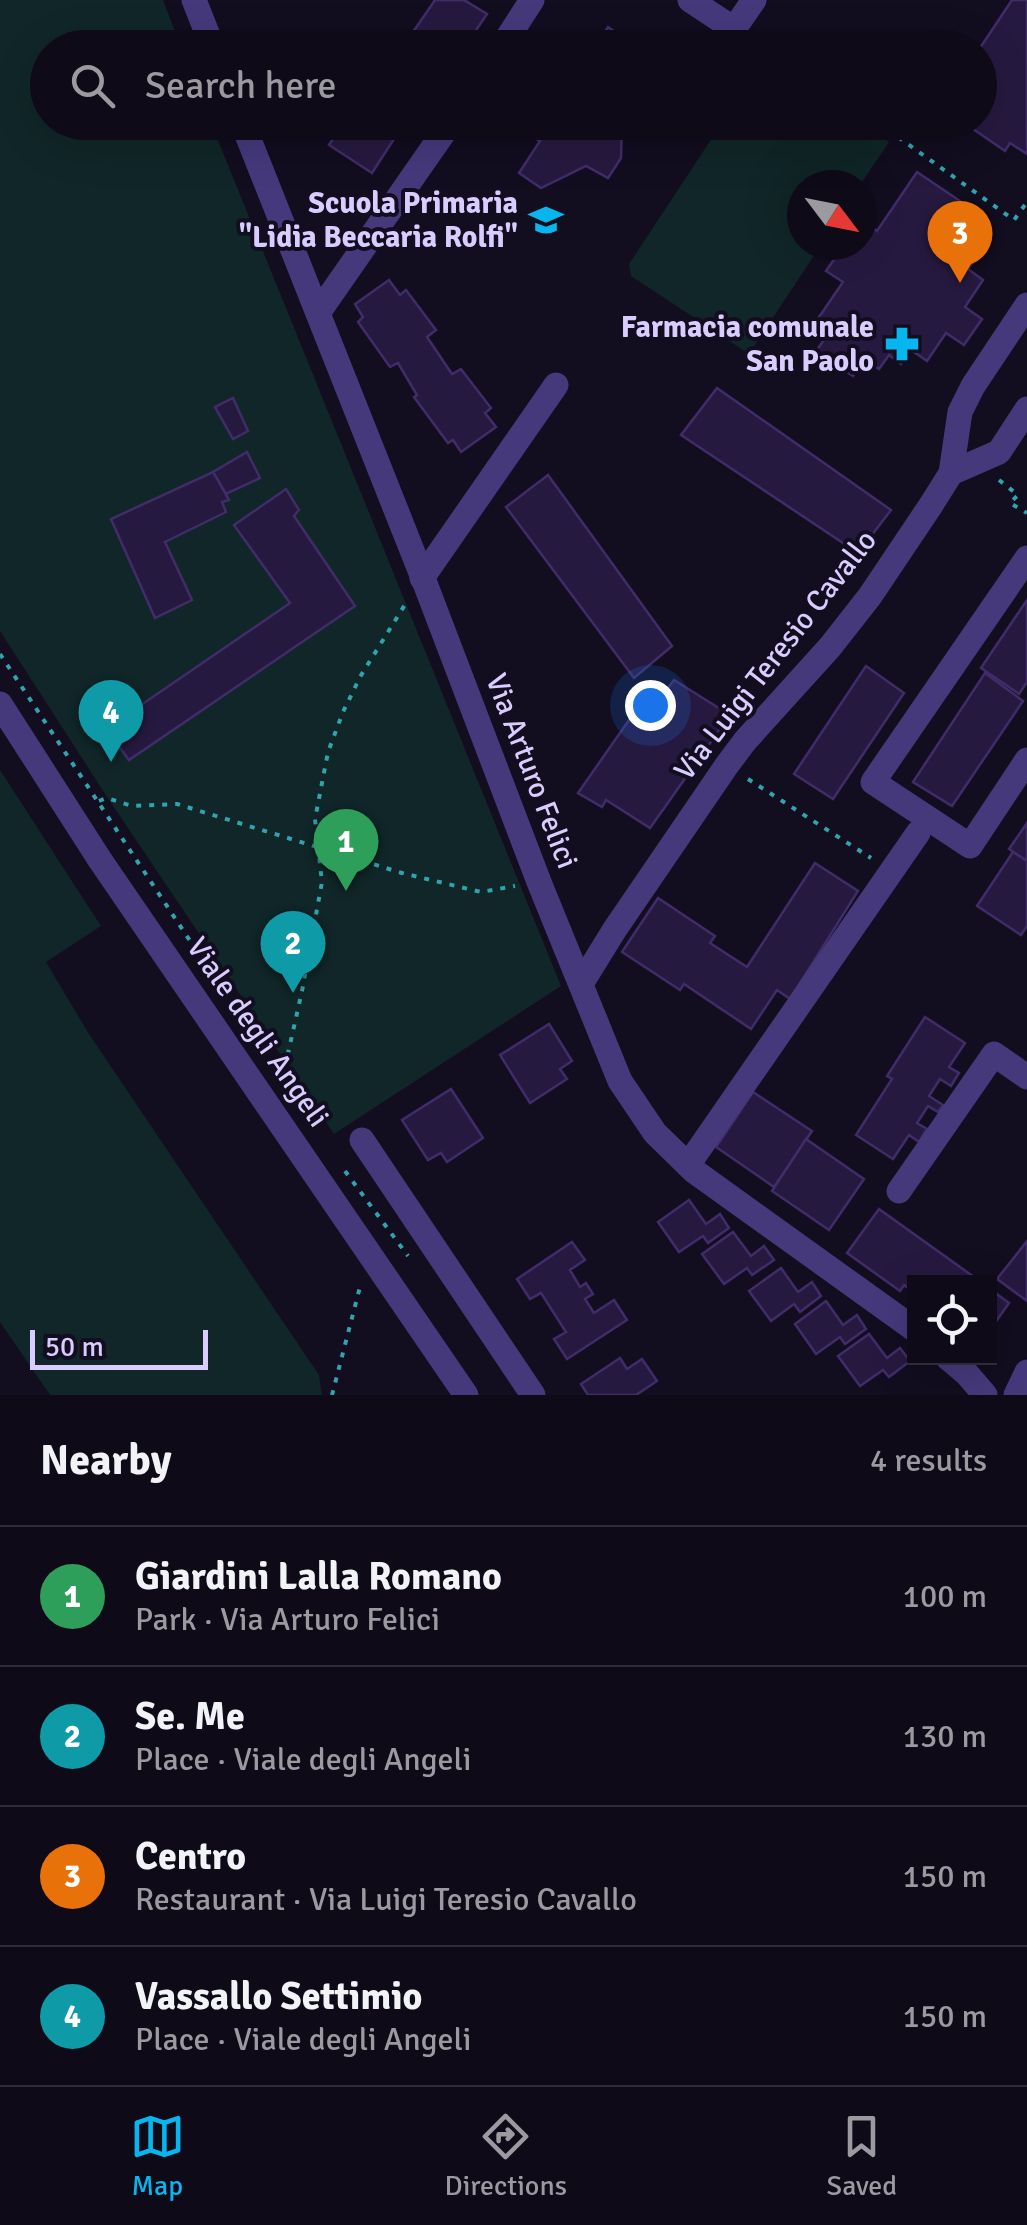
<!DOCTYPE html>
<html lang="en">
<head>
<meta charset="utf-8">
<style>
  body { margin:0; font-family:Signika,sans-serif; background:#1c1824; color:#f1f3f6 }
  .controls { position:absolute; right:30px; bottom:30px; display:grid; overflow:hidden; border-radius:0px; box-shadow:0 10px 40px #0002 }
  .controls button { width:90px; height:90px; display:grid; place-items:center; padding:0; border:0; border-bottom:2px solid #2e2b36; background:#0e0a17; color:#f1f3f6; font:50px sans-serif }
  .compass { position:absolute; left:787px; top:170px; width:90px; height:90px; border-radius:50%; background:#0e0a17; box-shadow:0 10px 40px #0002; rotate:122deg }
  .scale { position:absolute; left:30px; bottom:25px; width:178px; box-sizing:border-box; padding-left:10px; border:5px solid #d9ccfe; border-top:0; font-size:28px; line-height:35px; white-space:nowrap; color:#d9ccfe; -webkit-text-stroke:8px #120d1f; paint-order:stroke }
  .you { position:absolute; left:650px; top:705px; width:35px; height:35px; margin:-25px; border:8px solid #fff; border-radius:50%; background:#1a73e8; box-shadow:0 0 0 15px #1a73e833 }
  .badge { display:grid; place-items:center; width:65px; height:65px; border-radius:50%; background:#07b6ee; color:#fff; font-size:32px; font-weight:700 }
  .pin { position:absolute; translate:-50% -82px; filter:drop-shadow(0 2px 5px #0008) }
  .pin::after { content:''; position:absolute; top:52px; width:35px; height:30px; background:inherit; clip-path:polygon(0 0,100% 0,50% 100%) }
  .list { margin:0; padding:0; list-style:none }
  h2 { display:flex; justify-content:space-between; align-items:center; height:130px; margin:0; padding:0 40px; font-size:42px }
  h2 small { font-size:32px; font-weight:400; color:#9b9aa1 }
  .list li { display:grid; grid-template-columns:65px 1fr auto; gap:30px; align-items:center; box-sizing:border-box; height:140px; padding:0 40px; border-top:2px solid #2e2b36 }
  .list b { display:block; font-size:38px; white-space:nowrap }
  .list p { margin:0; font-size:32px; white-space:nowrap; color:#9b9aa1 }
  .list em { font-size:32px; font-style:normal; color:#9b9aa1 }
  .icon { flex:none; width:55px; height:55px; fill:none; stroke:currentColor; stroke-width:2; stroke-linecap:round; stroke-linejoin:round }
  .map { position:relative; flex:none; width:1027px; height:1395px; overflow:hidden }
  .search { position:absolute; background:#0e0a17; box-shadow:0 10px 40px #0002; left:30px; right:30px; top:30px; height:110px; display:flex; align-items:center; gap:25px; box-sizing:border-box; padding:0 35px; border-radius:55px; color:#9b9aa1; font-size:38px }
  .sheet { height:690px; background:#0e0a17 }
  nav { display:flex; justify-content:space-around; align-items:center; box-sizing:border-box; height:140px; border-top:2px solid #2e2b36; background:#0e0a17; font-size:28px; color:#9b9aa1 }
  nav a { display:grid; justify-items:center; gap:5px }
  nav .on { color:#07b6ee }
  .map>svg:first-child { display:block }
</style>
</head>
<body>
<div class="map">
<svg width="1027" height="1395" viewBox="0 0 1027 1395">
  <rect width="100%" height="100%" fill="#120d1f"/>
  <g fill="#102628">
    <polygon points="0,0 163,0 181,47 48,48 48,122 211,123 561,986 334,1134 107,797 0,631"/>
    <polygon points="722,123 861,123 889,142 860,185 802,185 802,245 821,245 749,354 631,276 629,264"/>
    <polygon points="0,770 101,926 46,962 89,1034 319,1375 322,1395 50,1395 0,1322"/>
  </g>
  <g fill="#26193f" stroke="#412c6a" stroke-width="2.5">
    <polygon points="435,0 464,0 487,14 464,48 402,48"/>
    <polygon points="1012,0 1027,0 1027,154 1010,143 1005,151 963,122 980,122 980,48"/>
    <polygon points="608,27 638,48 594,48"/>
    <polygon points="344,122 405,122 372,173 329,145"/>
    <polygon points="547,122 622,122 621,158 608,178 586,166 541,188 519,173 540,141 536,139"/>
    <polygon points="917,172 966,205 958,216 974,227 962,244 978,255 968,269 983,280 965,307 982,319 964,345 946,333 927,361 911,350 901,364 889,355 879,369 864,359 853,376 816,351 829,333 815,323 843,282 826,271 844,245 862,245 862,220 877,231"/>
    <polygon points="389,280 400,295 406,290 436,330 427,337 452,374 461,369 491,408 485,413 496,427 461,452 453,440 448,443 414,397 417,395 398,363 390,367 358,322 363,317 355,304"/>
    <polygon points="717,388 891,510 858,553 681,435"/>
    <polygon points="233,398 248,431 233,439 215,407"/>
    <polygon points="247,452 260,478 226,494 213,472"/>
    <polygon points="213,472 229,500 222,502 226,512 165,542 192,600 155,618 111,519"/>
    <polygon points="548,475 672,646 634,678 506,507"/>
    <polygon points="286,489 299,510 294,516 355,606 129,760 106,729 290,603 234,525"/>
    <polygon points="1027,600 1027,682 1019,694 981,668"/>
    <polygon points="866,666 904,693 833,799 794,774"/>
    <polygon points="985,673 1023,701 952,806 913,782"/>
    <polygon points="674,680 730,715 650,828 606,800 602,807 578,793 629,720 649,713"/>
    <polygon points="1027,823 1027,861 1009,849"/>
    <polygon points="1013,852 1027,861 1027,926 1021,935 977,906"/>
    <polygon points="815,863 858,891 790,999 777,990 751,1029 684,984 680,990 622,952 658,898 715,936 710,943 747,967"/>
    <polygon points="925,1017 965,1043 949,1067 959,1073 951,1086 940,1079 929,1096 943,1105 938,1112 928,1106 917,1123 927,1129 919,1142 909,1135 893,1159 856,1135 892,1079 887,1076"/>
    <polygon points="549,1024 572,1061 560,1069 567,1079 530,1103 500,1055"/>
    <polygon points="451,1089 483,1138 447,1162 441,1153 428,1160 402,1120"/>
    <polygon points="753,1092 812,1131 774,1187 716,1147"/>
    <polygon points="806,1139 864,1179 829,1230 772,1191"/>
    <polygon points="689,1200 706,1224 720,1214 729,1228 708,1243 703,1236 679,1252 658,1222"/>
    <polygon points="879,1209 981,1282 914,1282 914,1292 904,1285 900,1291 847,1253"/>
    <polygon points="733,1232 751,1256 764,1246 774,1260 752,1275 747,1268 724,1284 702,1254"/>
    <polygon points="1027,1241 1027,1301 997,1279"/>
    <polygon points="572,1242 585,1260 570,1270 580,1287 586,1283 593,1294 585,1299 594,1313 614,1300 627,1320 567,1359 554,1339 566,1332 541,1293 530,1299 517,1279"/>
    <polygon points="781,1268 798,1292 812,1282 821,1296 800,1312 794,1304 771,1321 749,1291"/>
    <polygon points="990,1289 1009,1303 990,1330"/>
    <polygon points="826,1301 843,1325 857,1315 866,1329 845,1344 840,1337 816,1354 795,1324"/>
    <polygon points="869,1334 887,1358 900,1348 910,1361 889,1377 883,1370 860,1386 838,1356"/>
    <polygon points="620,1358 627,1369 642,1359 657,1381 636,1395 588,1395 581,1384"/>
  </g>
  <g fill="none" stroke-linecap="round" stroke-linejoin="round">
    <g stroke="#31a3ad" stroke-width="4" stroke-dasharray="5 8" stroke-linecap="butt">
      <polyline points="759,40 771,48"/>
      <polyline points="877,122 1014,220 1027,202"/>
      <polyline points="999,480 1018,495 1010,503 1027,513"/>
      <polyline points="0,654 261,1048"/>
      <polyline points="748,779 871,858"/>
      <polyline points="99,801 107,798 132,806 177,804 402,873 481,892 515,886"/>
      <polyline points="282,1080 302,991 322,882 315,819 328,752 343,712 360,677 406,603"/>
      <polyline points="345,1171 408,1256"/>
      <polyline points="332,1395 361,1283"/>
    </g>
    <g stroke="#45397c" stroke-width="25">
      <polyline points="194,0 213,48"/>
      <polyline points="690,0 734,29 754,0"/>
      <polyline points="501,48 532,0"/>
      <polyline points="242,122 423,578 539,882 620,1081 655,1133 694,1171 914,1329"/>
      <polyline points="318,313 451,122"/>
      <polyline points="951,473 999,452 1027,409"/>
      <polyline points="1027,558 873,782 970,846 1027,760"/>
      <polyline points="422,578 556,385"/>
      <polyline points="0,704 100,860 466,1395"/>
      <polyline points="581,984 615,929 727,765 745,741 830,647 870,596 931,505 951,473 960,412 973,386 1027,305"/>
      <polyline points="362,1140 533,1395"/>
      <polyline points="688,1165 918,833"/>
      <polyline points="899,1191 994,1054 1027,1077"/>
      <polyline points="948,1358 967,1374 985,1395"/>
      <polyline points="1016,1395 1027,1372"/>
    </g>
  </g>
  <defs>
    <g id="school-bare" transform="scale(2.7)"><path d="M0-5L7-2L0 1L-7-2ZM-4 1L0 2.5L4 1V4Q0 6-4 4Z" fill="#07b6ee" stroke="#120d1f" stroke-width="2.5" paint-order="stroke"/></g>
    <g id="pharmacy-bare" transform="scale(2.7)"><path d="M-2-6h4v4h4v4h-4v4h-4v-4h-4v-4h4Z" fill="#07b6ee" stroke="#120d1f" stroke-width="2.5" paint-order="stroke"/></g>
  </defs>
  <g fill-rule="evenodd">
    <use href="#school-bare" x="546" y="220"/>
    <use href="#pharmacy-bare" x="902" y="344"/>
  </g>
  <g text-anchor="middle" stroke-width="8" stroke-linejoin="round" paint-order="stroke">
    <g font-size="30" font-weight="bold" fill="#d9ccfe" stroke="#120d1f" text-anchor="end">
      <text x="518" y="213">Scuola Primaria<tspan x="518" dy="34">"Lidia Beccaria Rolfi"</tspan></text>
      <text x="874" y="337">Farmacia comunale<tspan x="874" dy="34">San Paolo</tspan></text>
    </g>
    <g font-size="30" fill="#d9ccfe" stroke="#120d1f">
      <text transform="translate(775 655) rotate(-52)" y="10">Via Luigi Teresio Cavallo</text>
      <text transform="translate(532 771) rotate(69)" y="10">Via Arturo Felici</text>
      <text transform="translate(258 1032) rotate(55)" y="10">Viale degli Angeli</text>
    </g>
  </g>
</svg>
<div class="controls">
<button><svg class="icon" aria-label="locate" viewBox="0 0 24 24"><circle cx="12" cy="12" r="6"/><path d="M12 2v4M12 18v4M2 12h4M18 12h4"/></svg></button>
</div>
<svg class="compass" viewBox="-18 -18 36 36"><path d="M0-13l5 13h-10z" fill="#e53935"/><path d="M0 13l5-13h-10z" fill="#9b9aa1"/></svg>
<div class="scale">50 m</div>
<div class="you"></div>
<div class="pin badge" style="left:346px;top:891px;background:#2e9e5b">1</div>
<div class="pin badge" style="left:293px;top:993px;background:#0f9aa8">2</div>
<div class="pin badge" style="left:960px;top:283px;background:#e8710a">3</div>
<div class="pin badge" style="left:111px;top:762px;background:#0f9aa8">4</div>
<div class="search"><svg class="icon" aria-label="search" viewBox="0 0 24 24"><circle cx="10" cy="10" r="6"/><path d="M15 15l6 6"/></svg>Search here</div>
</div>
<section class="sheet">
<h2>Nearby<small>4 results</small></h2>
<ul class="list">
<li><span class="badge" style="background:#2e9e5b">1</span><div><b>Giardini Lalla Romano</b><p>Park · Via Arturo Felici</p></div><em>100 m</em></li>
<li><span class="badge" style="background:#0f9aa8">2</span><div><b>Se. Me</b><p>Place · Viale degli Angeli</p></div><em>130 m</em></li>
<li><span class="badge" style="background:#e8710a">3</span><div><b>Centro</b><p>Restaurant · Via Luigi Teresio Cavallo</p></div><em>150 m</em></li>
<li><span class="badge" style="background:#0f9aa8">4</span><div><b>Vassallo Settimio</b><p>Place · Viale degli Angeli</p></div><em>150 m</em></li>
</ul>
</section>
<nav>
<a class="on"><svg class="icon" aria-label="map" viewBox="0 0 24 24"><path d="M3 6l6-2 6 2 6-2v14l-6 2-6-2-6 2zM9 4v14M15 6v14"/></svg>Map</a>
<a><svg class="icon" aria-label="directions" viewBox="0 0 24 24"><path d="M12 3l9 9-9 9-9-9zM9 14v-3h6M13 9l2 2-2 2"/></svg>Directions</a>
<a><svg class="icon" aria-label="saved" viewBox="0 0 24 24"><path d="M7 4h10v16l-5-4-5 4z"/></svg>Saved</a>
</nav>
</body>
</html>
